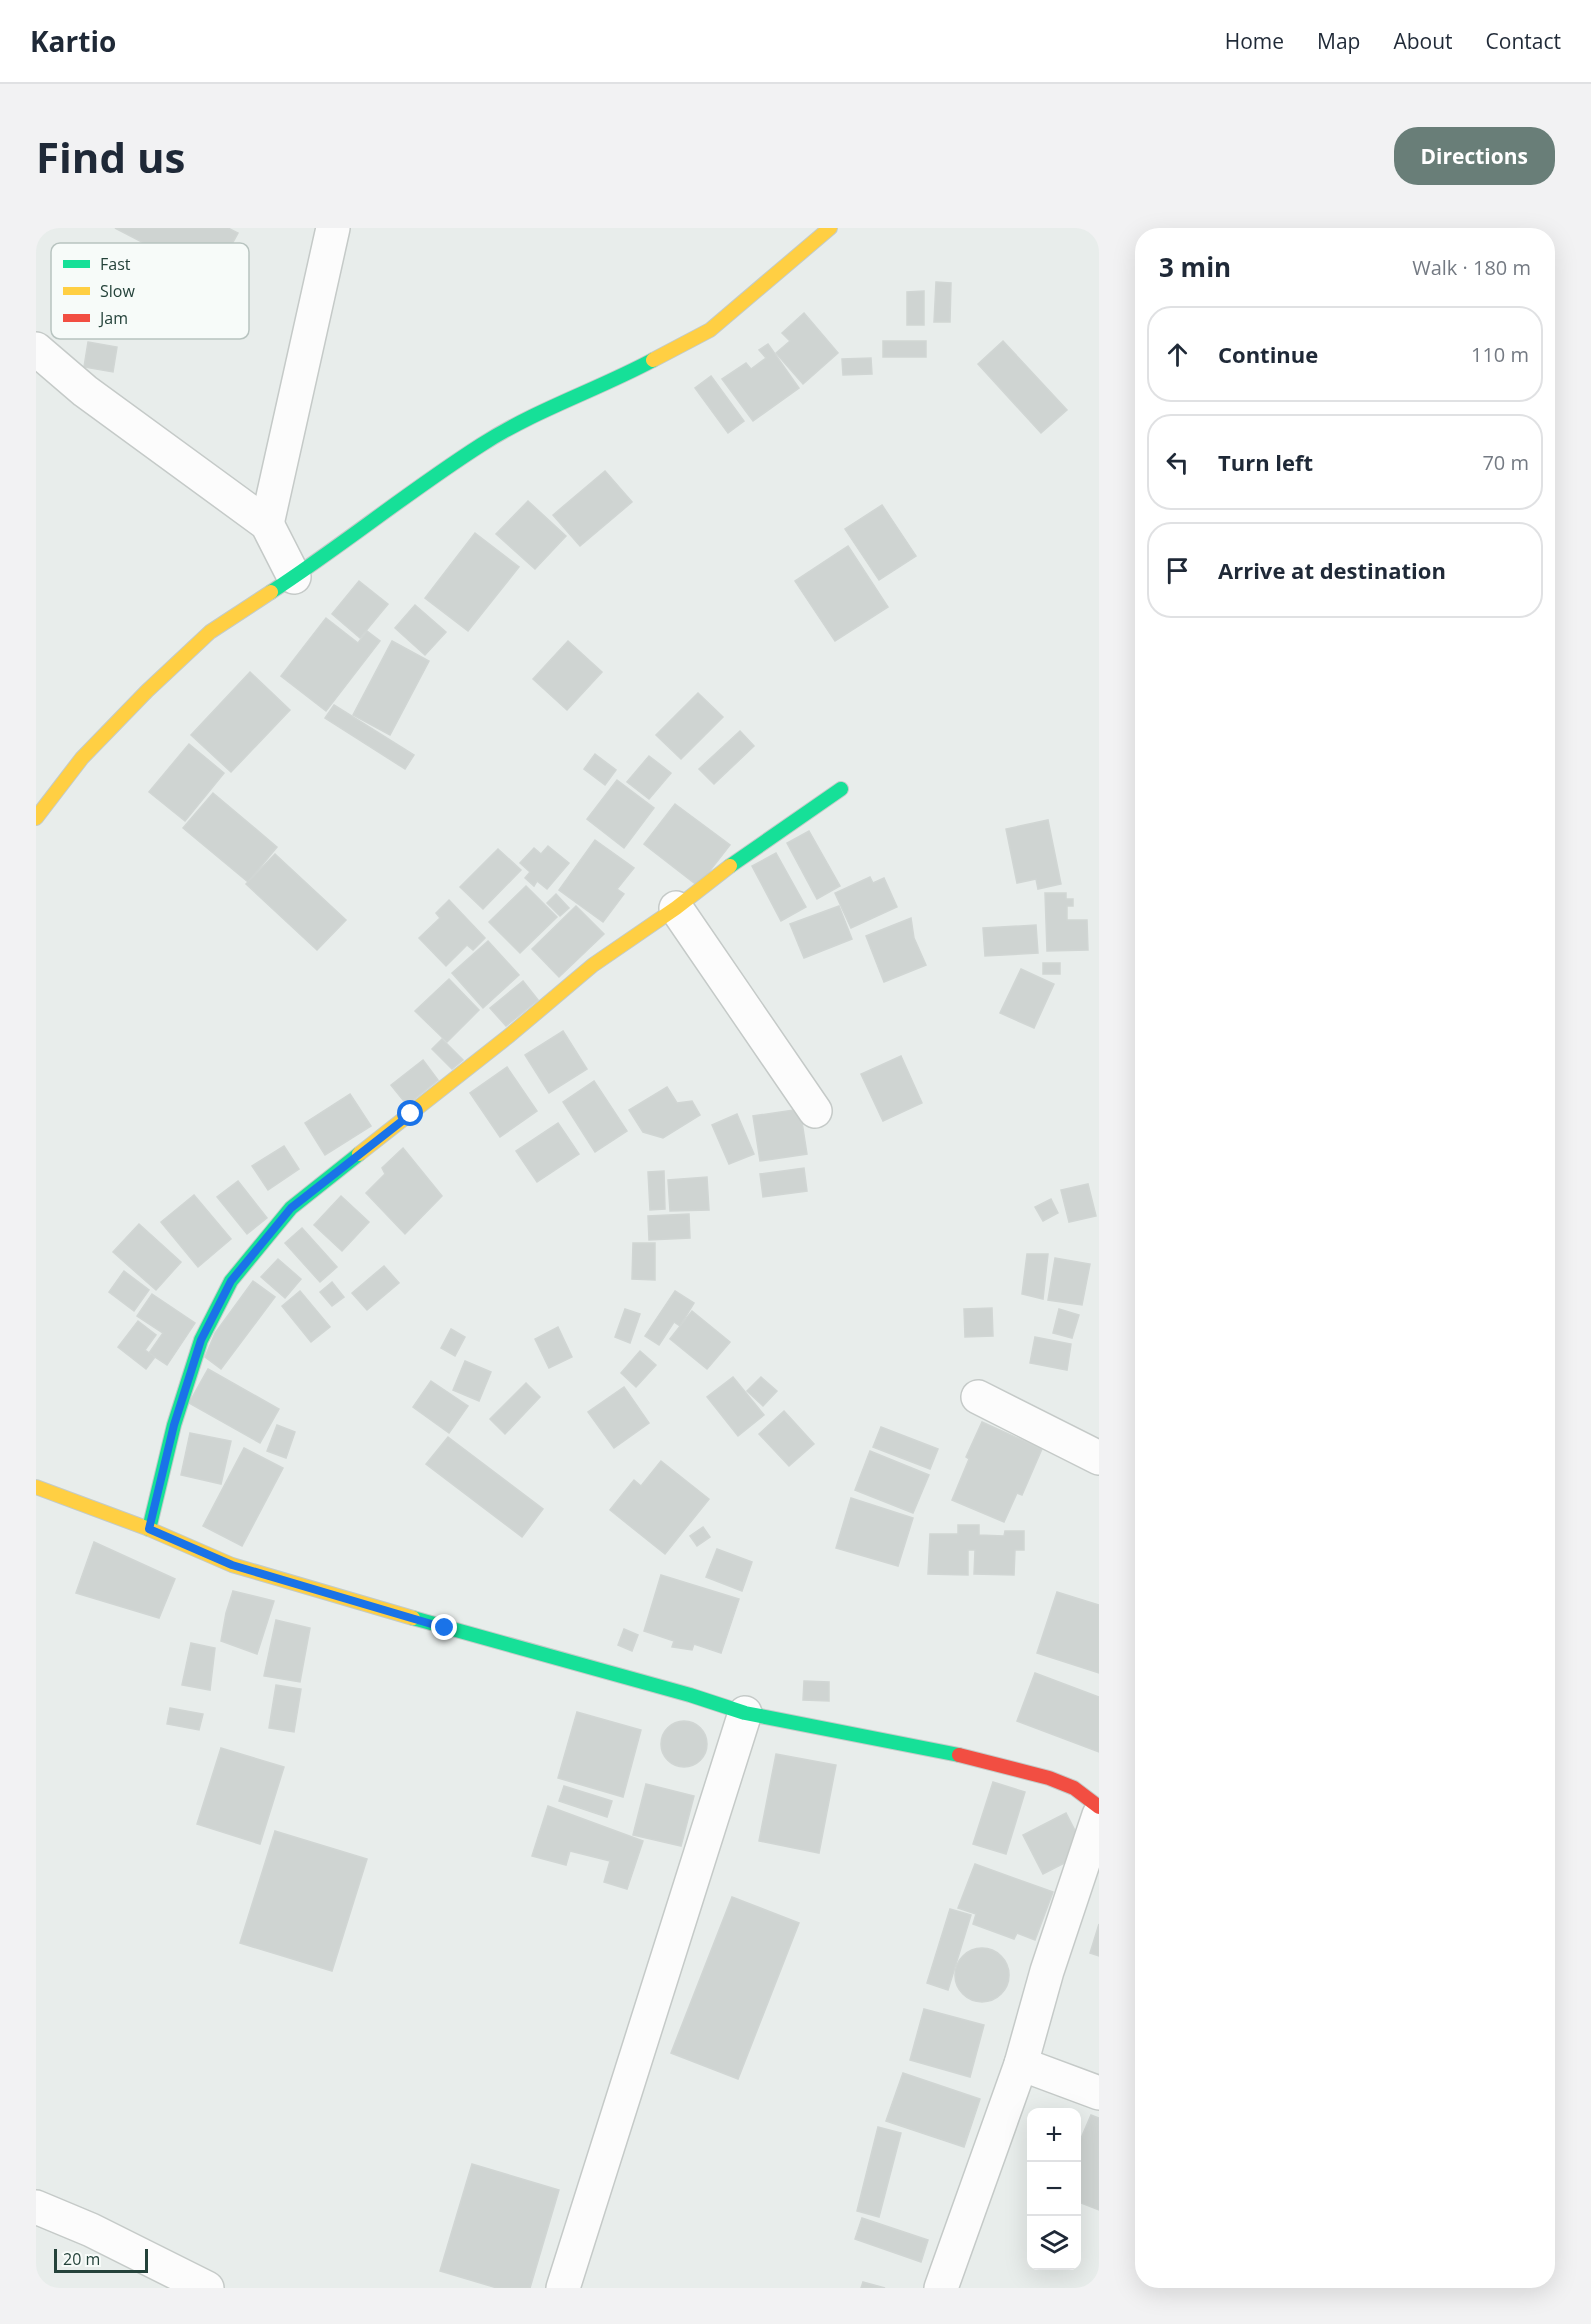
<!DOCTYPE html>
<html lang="en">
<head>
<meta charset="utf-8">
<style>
  body { margin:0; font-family:"Open Sans",sans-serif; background:#f2f2f3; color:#1f2937 }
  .controls { position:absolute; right:18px; bottom:18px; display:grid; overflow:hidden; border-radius:12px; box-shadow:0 6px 24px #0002 }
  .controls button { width:54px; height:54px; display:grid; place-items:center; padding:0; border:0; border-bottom:2px solid #e0e1e3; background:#fff; color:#1f2937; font:30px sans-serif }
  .scale { position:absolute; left:18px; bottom:15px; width:94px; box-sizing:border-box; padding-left:6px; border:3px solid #24423a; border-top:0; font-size:16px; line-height:21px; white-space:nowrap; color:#24423a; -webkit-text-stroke:4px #f7fbf9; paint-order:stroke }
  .stop { position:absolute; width:18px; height:18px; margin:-14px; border:4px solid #1a73e8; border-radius:50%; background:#fff }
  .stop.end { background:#1a73e8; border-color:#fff; box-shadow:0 2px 6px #0008 }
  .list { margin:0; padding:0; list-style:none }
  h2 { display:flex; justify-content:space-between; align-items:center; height:78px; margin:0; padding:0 24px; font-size:26px }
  h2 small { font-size:20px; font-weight:400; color:#747a83 }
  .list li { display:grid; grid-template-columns:39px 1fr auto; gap:18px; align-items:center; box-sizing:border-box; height:96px; margin:0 12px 12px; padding:0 12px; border:2px solid #e0e1e3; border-radius:24px }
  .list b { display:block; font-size:22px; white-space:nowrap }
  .list em { font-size:20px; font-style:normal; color:#747a83 }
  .icon { flex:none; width:33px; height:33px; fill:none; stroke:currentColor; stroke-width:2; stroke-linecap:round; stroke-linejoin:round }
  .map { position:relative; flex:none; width:1063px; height:2060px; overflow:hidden; border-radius:24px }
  header { display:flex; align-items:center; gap:36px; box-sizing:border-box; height:84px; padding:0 30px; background:#fff; border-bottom:2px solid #e0e1e3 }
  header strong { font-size:28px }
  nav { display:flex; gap:33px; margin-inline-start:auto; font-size:21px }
  .intro { display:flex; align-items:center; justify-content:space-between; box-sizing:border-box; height:144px; padding:0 36px }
  h1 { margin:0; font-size:42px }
  .button { padding:15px 27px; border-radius:24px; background:#697e78; color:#fff; font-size:21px; font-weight:700 }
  main { display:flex; gap:36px; padding:0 36px }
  aside { flex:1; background:#fff; border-radius:24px; box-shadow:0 6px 24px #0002 }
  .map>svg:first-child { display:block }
</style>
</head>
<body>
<header>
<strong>Kartio</strong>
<nav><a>Home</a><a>Map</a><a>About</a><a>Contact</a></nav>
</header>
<div class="intro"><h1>Find us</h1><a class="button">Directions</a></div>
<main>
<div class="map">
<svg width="1063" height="2060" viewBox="0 0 1063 2060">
  <rect width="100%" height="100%" fill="#e8edeb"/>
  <g fill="#cfd4d2" stroke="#d1d6d4" stroke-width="1.5">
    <polygon points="79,0 192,0 202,5 177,51"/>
    <polygon points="900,54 915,55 914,94 898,94"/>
    <polygon points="888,63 888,97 871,97 871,64"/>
    <polygon points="768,85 802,125 767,156 740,125 754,113 746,105"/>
    <rect x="847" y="113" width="43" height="16"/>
    <polygon points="967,113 1031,182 1005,205 942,136"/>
    <polygon points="52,114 81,119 77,144 48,139"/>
    <polygon points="732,116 763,160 717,193 686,151 710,135 715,141 730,130 723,122"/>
    <polygon points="835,130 836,146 807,147 806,131"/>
    <polygon points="675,148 708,193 692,205 659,160"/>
    <polygon points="569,243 596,274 544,318 517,287"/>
    <polygon points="492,273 530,308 499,341 460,306"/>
    <polygon points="846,277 880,328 843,352 809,301"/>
    <polygon points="439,305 483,339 432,403 389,370"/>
    <polygon points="812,318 852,379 799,413 759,353"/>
    <polygon points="323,353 352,376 324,410 296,386"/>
    <polygon points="379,377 410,404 389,427 359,400"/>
    <polygon points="290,390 322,415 331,403 344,413 290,483 245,448"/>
    <polygon points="356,413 393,433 354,507 317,487"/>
    <polygon points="532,413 566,444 531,482 497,451"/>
    <polygon points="214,444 254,482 195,544 155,507"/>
    <polygon points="662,465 687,489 645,531 620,507"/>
    <polygon points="298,477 378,527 369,541 289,490"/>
    <polygon points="704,503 718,518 678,556 663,541"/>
    <polygon points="153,516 188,545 149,593 113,564"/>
    <polygon points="559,526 580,542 569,557 548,541"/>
    <polygon points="613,528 635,545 613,571 591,554"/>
    <polygon points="581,552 618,580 588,620 551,591"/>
    <polygon points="177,565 241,619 212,654 147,600"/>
    <polygon points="639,576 694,617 662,658 608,616"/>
    <polygon points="1012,592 1025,656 1002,661 1000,651 981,655 970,601"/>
    <polygon points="773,603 804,658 781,671 751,615"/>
    <polygon points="559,612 598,640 581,661 588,666 567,694 523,662"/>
    <polygon points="512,618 533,635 511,661 501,653 498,658 489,650 494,644 484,635 498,620 505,626"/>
    <polygon points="462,621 485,642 447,681 424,659"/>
    <polygon points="740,625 770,679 745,693 716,638"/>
    <polygon points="239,626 310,692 281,722 210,656"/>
    <polygon points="834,649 837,655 848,650 861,679 815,700 799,665"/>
    <polygon points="490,658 521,689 484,725 453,694"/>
    <polygon points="1009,665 1030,665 1030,671 1037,671 1037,678 1031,678 1031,692 1051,692 1052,722 1011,723"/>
    <polygon points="520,666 533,680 524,688 511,675"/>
    <polygon points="413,672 449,710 437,722 431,717 410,738 383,710 404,690 400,685"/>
    <polygon points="540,678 568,706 523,749 496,721"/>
    <polygon points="803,678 816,711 768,730 754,696"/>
    <polygon points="875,690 878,710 890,737 848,754 830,708"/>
    <polygon points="1000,697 1002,725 949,728 947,700"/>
    <polygon points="452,713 483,747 447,780 416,745"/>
    <rect x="1007" y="735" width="17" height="11"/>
    <polygon points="985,741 1018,756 998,800 964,785"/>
    <polygon points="413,751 443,782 411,814 379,783"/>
    <polygon points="487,753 502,772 470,798 454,780"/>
    <polygon points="527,803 551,841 513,865 489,827"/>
    <polygon points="406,811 427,832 416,841 396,821"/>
    <polygon points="865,828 886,875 847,893 825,846"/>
    <polygon points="387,832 402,852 371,877 355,857"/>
    <polygon points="471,839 501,883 464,909 434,865"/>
    <polygon points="558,853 591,903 559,924 527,874"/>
    <polygon points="631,859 641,875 656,873 664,887 627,910 607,904 593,882"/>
    <polygon points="314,866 335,898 289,927 269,895"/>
    <polygon points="764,881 771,926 724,933 717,888"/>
    <polygon points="701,886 718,926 693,936 676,897"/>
    <polygon points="522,895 543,926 501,954 480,923"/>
    <polygon points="248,918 263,941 232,962 216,938"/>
    <polygon points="367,920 406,968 369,1006 330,965 349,946 346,940"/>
    <polygon points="768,940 771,963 727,969 724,946"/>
    <polygon points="628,943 629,981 614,982 612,944"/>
    <polygon points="671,949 673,982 634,983 632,952"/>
    <polygon points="202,953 231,990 211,1006 181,969"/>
    <polygon points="1052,956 1060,988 1033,994 1025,962"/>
    <polygon points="158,967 195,1011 162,1039 125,994"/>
    <polygon points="305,968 333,994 306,1023 278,997"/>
    <polygon points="1015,971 1022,985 1007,993 999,979"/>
    <polygon points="653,986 654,1010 613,1012 612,988"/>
    <polygon points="103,996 145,1034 120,1062 77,1024"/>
    <polygon points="266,1000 301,1039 284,1054 249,1015"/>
    <polygon points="597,1015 619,1015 619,1052 596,1051"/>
    <polygon points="991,1026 1012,1026 1007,1071 986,1066"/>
    <polygon points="1019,1030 1054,1036 1046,1077 1012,1072"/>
    <polygon points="242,1031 265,1051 249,1070 225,1049"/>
    <polygon points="348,1038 363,1055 331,1082 316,1065"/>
    <polygon points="88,1043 113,1062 98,1083 73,1064"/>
    <polygon points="217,1053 239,1069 185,1141 169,1129 179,1105"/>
    <polygon points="296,1054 308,1069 296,1078 284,1064"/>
    <polygon points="264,1063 294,1099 275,1114 246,1078"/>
    <polygon points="639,1063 658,1075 644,1098 638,1094 623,1117 609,1108"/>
    <polygon points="116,1066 159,1095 131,1137 113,1125 127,1105 101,1088"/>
    <polygon points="956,1080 957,1108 929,1109 928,1081"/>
    <polygon points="589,1081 604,1086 594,1115 579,1109"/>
    <polygon points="1023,1081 1043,1087 1036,1110 1017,1105"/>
    <polygon points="656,1083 694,1114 671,1141 634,1111"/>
    <polygon points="102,1093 120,1107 109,1122 119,1129 110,1141 82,1119"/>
    <polygon points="522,1099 536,1129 513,1140 499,1111"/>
    <polygon points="415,1101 429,1109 419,1128 405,1120"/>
    <polygon points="999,1109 1035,1116 1031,1142 994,1135"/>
    <polygon points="604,1123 620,1137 600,1159 585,1145"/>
    <polygon points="429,1133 455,1144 443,1173 417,1162"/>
    <polygon points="172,1141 243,1181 224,1215 153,1175"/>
    <polygon points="697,1149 728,1187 702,1208 671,1169"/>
    <polygon points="725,1149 741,1163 727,1178 711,1163"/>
    <polygon points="395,1153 432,1178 413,1205 377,1179"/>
    <polygon points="490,1155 504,1169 469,1206 454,1191"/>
    <polygon points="588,1159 613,1195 578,1220 552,1184"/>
    <polygon points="748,1183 778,1216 753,1238 723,1206"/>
    <polygon points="946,1194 1006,1221 986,1267 981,1265 968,1294 916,1272 933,1231 930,1229"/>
    <polygon points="241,1197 259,1204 250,1230 231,1223"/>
    <polygon points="845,1199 902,1221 894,1241 837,1219"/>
    <polygon points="154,1205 195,1213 185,1256 145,1247"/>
    <polygon points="412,1209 507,1281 486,1309 390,1236"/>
    <polygon points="208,1220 247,1240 206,1318 167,1298"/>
    <polygon points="834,1223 893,1247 877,1285 819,1262"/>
    <polygon points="625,1233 673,1271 629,1326 574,1282 598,1252 605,1258"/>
    <polygon points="815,1270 877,1290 862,1338 800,1320"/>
    <polygon points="922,1297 943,1297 943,1307 968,1308 969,1303 988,1303 988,1322 979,1322 978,1347 938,1346 939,1322 932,1322 932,1347 892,1346 894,1306 922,1306"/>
    <polygon points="667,1299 674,1309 661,1318 654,1308"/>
    <polygon points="58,1314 139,1351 123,1390 40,1365"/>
    <polygon points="681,1321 716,1334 706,1363 670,1349"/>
    <polygon points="625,1347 703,1371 685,1425 658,1416 656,1422 636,1419 638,1413 608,1403"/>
    <polygon points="197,1363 238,1373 221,1426 185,1413 190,1385"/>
    <polygon points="1021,1364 1063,1377 1063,1445 1001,1425"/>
    <polygon points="240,1392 274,1400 264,1454 228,1448"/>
    <polygon points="588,1401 602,1407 596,1423 582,1417"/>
    <polygon points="155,1415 179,1420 174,1462 146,1457"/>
    <polygon points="999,1445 1063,1469 1063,1524 981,1493"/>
    <polygon points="768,1453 793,1454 793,1473 767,1472"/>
    <polygon points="240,1457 265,1461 258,1504 233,1500"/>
    <polygon points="134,1480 167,1486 163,1502 131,1496"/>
    <polygon points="541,1484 605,1502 587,1569 522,1550"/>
    <circle cx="648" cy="1516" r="23"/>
    <polygon points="185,1520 248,1539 224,1616 161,1596"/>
    <polygon points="740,1526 800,1537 783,1625 723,1613"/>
    <polygon points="957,1554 989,1564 970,1626 937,1616"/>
    <polygon points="610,1556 658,1568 645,1618 597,1607"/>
    <polygon points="528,1558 576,1573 571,1589 523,1573"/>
    <polygon points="512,1578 607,1613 591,1661 568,1654 574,1633 534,1623 530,1637 496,1628"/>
    <polygon points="1030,1585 1050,1624 1007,1646 987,1607"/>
    <polygon points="239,1603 331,1631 296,1743 204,1715"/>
    <polygon points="939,1636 1017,1664 999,1712 981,1705 978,1711 937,1696 940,1686 922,1680"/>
    <polygon points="696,1669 763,1695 702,1851 635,1825"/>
    <polygon points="914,1681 935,1687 912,1762 891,1755"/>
    <polygon points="1063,1696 1063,1728 1054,1725"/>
    <circle cx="946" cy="1747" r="27"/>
    <polygon points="888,1781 948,1797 934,1849 874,1832"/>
    <polygon points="867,1845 944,1871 928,1919 850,1893"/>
    <polygon points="1055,1887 1063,1890 1063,1982 1040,1973 1040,1922"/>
    <polygon points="842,1899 865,1905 843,1989 821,1983"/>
    <polygon points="436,1936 523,1962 494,2060 461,2060 404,2043"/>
    <polygon points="826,1990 892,2012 885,2034 819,2011"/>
    <polygon points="827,2054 849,2060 825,2060"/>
  </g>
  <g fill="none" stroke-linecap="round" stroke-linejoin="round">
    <g stroke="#c5cac8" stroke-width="36">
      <g id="street">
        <polyline points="0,121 49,163 231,296 258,349"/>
        <polyline points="231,296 297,0"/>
        <polyline points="640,680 779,883"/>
        <polyline points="942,1169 1063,1230"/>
        <polyline points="985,1836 1063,1865"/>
        <polyline points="0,1979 55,2002 171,2060"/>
        <polyline points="527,2060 709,1485"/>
        <polyline points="905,2060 985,1836 1011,1743 1063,1587"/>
      </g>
    </g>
    <g stroke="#c3cbc8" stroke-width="16">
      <g id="fast">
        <path d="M 235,364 C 307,317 373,263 445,217 C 499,182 561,162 617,132"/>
        <polyline points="694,638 805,561"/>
        <polyline points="113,1301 138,1197 165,1112 195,1053 255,980 323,926"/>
        <polyline points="377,1390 654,1467 709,1485 923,1527"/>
      </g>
    </g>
    <g stroke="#c3cbc8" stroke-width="16">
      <g id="slow">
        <polyline points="617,132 674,102 794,0"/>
        <polyline points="0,590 46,530 111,463 174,404 235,364"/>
        <polyline points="323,926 474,807 557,737 640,680 694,638"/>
        <polyline points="0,1259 113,1301 196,1337 377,1390"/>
      </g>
    </g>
    <g stroke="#c3cbc8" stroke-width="16">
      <polyline id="jam" points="923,1527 1013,1550 1038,1560 1063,1579"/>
    </g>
    <use href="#street" stroke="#fcfcfc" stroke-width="33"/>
    <use href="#fast" stroke="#16e098" stroke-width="14"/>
    <use href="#slow" stroke="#ffcf43" stroke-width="14"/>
    <use href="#jam" stroke="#f24e42" stroke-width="14"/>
  </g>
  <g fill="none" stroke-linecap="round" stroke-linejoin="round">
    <polyline stroke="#1a73e8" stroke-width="8" points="375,886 255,980 195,1053 165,1112 138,1197 113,1301 196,1337 409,1400"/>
  </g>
  <rect x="15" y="15" width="198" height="96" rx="9" fill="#f7fbf9" stroke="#b8c4c0" stroke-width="1.5"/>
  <rect x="27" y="32" width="27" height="8" fill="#16e098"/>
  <rect x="27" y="59" width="27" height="8" fill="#ffcf43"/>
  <rect x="27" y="86" width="27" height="8" fill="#f24e42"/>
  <g font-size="16" fill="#24423a">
    <text x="64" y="42">Fast</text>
    <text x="64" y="69">Slow</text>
    <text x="64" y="96">Jam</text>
  </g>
</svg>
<div class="controls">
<button>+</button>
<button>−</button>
<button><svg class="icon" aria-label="layers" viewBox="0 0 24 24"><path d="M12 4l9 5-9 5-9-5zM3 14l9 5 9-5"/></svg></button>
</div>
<div class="scale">20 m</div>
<div class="stop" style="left:375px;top:886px"></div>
<div class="stop end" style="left:409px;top:1400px"></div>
</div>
<aside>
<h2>3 min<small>Walk · 180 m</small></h2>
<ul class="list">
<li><svg class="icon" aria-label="ahead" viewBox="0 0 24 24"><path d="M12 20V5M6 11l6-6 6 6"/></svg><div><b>Continue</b></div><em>110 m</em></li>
<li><svg class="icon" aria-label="left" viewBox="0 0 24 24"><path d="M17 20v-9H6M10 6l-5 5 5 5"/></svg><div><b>Turn left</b></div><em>70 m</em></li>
<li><svg class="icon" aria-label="arrive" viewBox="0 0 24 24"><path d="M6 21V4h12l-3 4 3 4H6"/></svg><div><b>Arrive at destination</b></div></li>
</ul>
</aside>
</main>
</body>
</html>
